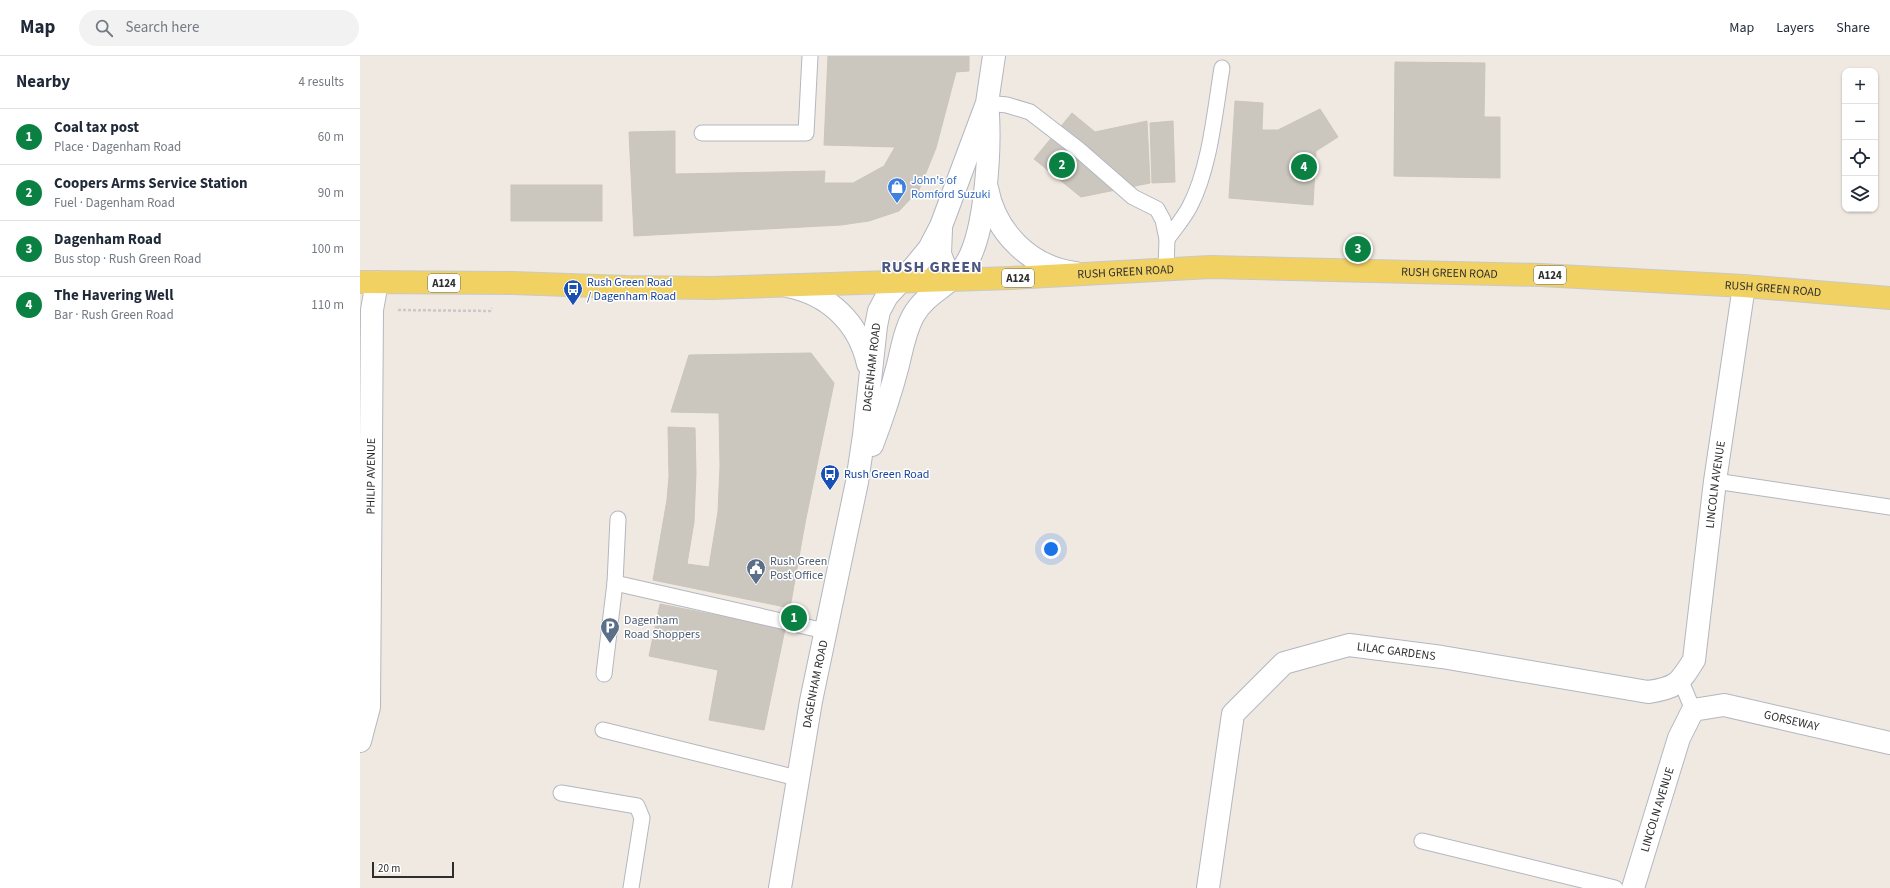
<!DOCTYPE html>
<html lang="en">
<head>
<meta charset="utf-8">
<style>
  body { margin:0; font-family:"Source Sans 3",sans-serif; background:#f2f2f3; color:#1f2937 }
  .controls { position:absolute; right:12px; top:12px; display:grid; overflow:hidden; border-radius:8px; box-shadow:0 1px 3px #0004 }
  .controls button { width:36px; height:36px; display:grid; place-items:center; padding:0; border:0; border-bottom:1px solid #e0e1e3; background:#fff; color:#1f2937; font:20px sans-serif }
  .scale { position:absolute; left:12px; bottom:10px; width:82px; box-sizing:border-box; padding-left:4px; border:2px solid #2e2e2e; border-top:0; font-size:11px; line-height:14px; white-space:nowrap; color:#2e2e2e; -webkit-text-stroke:3px #fff; paint-order:stroke }
  .you { position:absolute; left:691px; top:493px; width:14px; height:14px; margin:-10px; border:3px solid #fff; border-radius:50%; background:#1a73e8; box-shadow:0 0 0 6px #1a73e833 }
  .badge { display:grid; place-items:center; width:26px; height:26px; border-radius:50%; background:#0b8043; color:#fff; font-size:13px; font-weight:700 }
  .pin { position:absolute; translate:-50% -50%; border:2px solid #fff; box-shadow:0 1px 4px #0006 }
  .list { margin:0; padding:0; list-style:none }
  h2 { display:flex; justify-content:space-between; align-items:center; height:52px; margin:0; padding:0 16px; font-size:17px }
  h2 small { font-size:13px; font-weight:400; color:#747a83 }
  .list li { display:grid; grid-template-columns:26px 1fr auto; gap:12px; align-items:center; box-sizing:border-box; height:56px; padding:0 16px; border-top:1px solid #e0e1e3 }
  .list b { display:block; font-size:15px; white-space:nowrap }
  .list p { margin:0; font-size:13px; white-space:nowrap; color:#747a83 }
  .list em { font-size:13px; font-style:normal; color:#747a83 }
  .icon { flex:none; width:22px; height:22px; fill:none; stroke:currentColor; stroke-width:2; stroke-linecap:round; stroke-linejoin:round }
  .map { position:relative; flex:none; width:1530px; height:832px; overflow:hidden }
  header { display:flex; align-items:center; gap:24px; box-sizing:border-box; height:56px; padding:0 20px; background:#fff; border-bottom:1px solid #e0e1e3 }
  header strong { font-size:19px }
  nav { display:flex; gap:22px; margin-inline-start:auto; font-size:14px }
  .search { width:280px; height:36px; background:#f2f2f3; display:flex; align-items:center; gap:10px; box-sizing:border-box; padding:0 14px; border-radius:22px; color:#747a83; font-size:15px }
  main { display:flex }
  aside { flex:1; background:#fff }
  .map>svg:first-child { display:block }
</style>
</head>
<body>
<header>
<strong>Map</strong>
<div class="search"><svg class="icon" aria-label="search" viewBox="0 0 24 24"><circle cx="10" cy="10" r="6"/><path d="M15 15l6 6"/></svg>Search here</div>
<nav><a>Map</a><a>Layers</a><a>Share</a></nav>
</header>
<main>
<aside>
<h2>Nearby<small>4 results</small></h2>
<ul class="list">
<li><span class="badge">1</span><div><b>Coal tax post</b><p>Place · Dagenham Road</p></div><em>60 m</em></li>
<li><span class="badge">2</span><div><b>Coopers Arms Service Station</b><p>Fuel · Dagenham Road</p></div><em>90 m</em></li>
<li><span class="badge">3</span><div><b>Dagenham Road</b><p>Bus stop · Rush Green Road</p></div><em>100 m</em></li>
<li><span class="badge">4</span><div><b>The Havering Well</b><p>Bar · Rush Green Road</p></div><em>110 m</em></li>
</ul>
</aside>
<div class="map">
<svg width="1530" height="832" viewBox="0 0 1530 832">
  <rect width="100%" height="100%" fill="#efe9e1"/>
  <g fill="#cbc7bf" stroke="#cbc5ba">
    <polygon points="468,0 609,0 609,15 596,16 576,92 559,134 539,155 509,165 481,169 274,180 269,76 315,75 315,118 465,115 464,127 493,127 524,110 535,91 464,89"/>
    <polygon points="1035,6 1125,7 1124,61 1140,61 1140,122 1034,120"/>
    <polygon points="875,45 903,47 902,74 918,74 960,53 978,81 956,95 953,149 869,142"/>
    <polygon points="712,57 735,76 787,65 790,127 721,141 674,103"/>
    <polygon points="813,65 815,126 792,127 790,67"/>
    <rect x="151" y="129" width="91" height="36"/>
    <polygon points="451,297 474,327 445,467 430,552 293,524 307,444 309,420 308,371 335,372 336,417 334,466 327,508 349,511 358,456 360,410 359,357 311,356 329,299"/>
    <polygon points="300,548 425,573 404,674 349,664 358,614 289,600"/>
  </g>
  <g fill="none" stroke-linecap="round" stroke-linejoin="round">
    <g stroke="#b4b7c1" stroke-width="17">
      <g id="service">
        <polyline points="627,47 647,49 670,56 718,93 773,141 797,153 803,164 807,183 806,212"/>
        <polyline points="342,77 446,77 450,0"/>
        <path d="M 807,183 C 815,172 824,162 830,150 C 850,112 855,54 862,12"/>
        <polyline points="1355,425 1530,451"/>
        <polyline points="255,527 465,575"/>
        <polyline points="244,618 255,527 258,463"/>
        <polyline points="1321,625 1333,654"/>
        <polyline points="243,674 437,722"/>
        <polyline points="201,737 277,750 282,762 271,832"/>
        <polyline points="1062,785 1255,832"/>
      </g>
    </g>
    <g stroke="#b4b7c1" stroke-width="24">
      <g id="minor">
        <path id="s1" d="M 0,685 L 9,651 L 12,254 L 17,226"/>
        <path id="s2" d="M 848,832 L 873,658 L 924,607 L 989,589 L 1082,601 L 1288,636 C 1316,632 1319,628 1334,604 L 1355,425 L 1384,230"/>
        <path id="s3" d="M 1273,832 L 1319,682 L 1333,654 L 1364,649 L 1530,687"/>
      </g>
    </g>
    <g stroke="#b4b7c1" stroke-width="24">
      <g id="tertiary">
        <path d="M 627,132 C 635,176 670,211 715,217"/>
        <polyline points="581,173 580,198 590,224"/>
        <path d="M 427,230 C 469,238 499,267 508,308"/>
        <path d="M 512,389 C 522,363 531,336 538,309 C 542,292 545,275 553,260 C 565,238 588,230 603,212 C 626,183 630,95 628,58"/>
        <path id="s4" d="M 420,832 L 451,645 L 497,426 L 504,379 L 516,270 L 519,255 L 527,240 L 555,210 L 569,193 L 581,170 L 627,47 L 634,0"/>
      </g>
    </g>
    <g stroke="#c9c9c9" stroke-width="24">
      <g id="primary">
        <path id="s5" d="M 0,226 L 152,227 L 266,231 L 352,232 L 651,222 L 850,211 L 1181,219 L 1384,230 L 1530,242"/>
      </g>
    </g>
    <polyline stroke="#c9c9c9" stroke-width="2.5" stroke-dasharray="3 2" stroke-linecap="butt" points="38,254 130,255 132,252"/>
    <use href="#service" stroke="#fff" stroke-width="15"/>
    <use href="#minor" stroke="#fff" stroke-width="22"/>
    <use href="#tertiary" stroke="#fff" stroke-width="22"/>
    <use href="#primary" stroke="#f2d163" stroke-width="22"/>
  </g>
  <defs>
    <g id="shop-pin" transform="scale(1)"><path d="M0 17L-7.5 6A9.5 9.5 0 1 1 7.5 6Z" fill="#3f7fe0" stroke="#fff"/><path d="M-5-2.5h2.3a2.7 3.5 0 0 1 5.4 0H5L5.5 6h-11ZM-1.5-2.5h3a1.5 2.3 0 0 0-3 0Z" fill="#fff"/></g>
    <g id="bus-pin" transform="scale(1)"><path d="M0 17L-7.5 6A9.5 9.5 0 1 1 7.5 6Z" fill="#1a4fb4" stroke="#fff"/><path d="M-5-6H5V4H4V6H2V4H-2V6H-4V4H-5ZM-3.5-4V0h7V-4ZM-3.5 1.2v1.5H-2V1.2ZM2 1.2v1.5H3.5V1.2Z" fill="#fff"/></g>
    <g id="civic-pin" transform="scale(1)"><path d="M0 17L-7.5 6A9.5 9.5 0 1 1 7.5 6Z" fill="#5c6f8a" stroke="#fff"/><path d="M-.6-6.5H3V-4.5H.6V-3L4-1V1h2V6H-6V1h2V-1L-.6-3ZM-1.2 2.5V6h2.4V2.5Z" fill="#fff"/></g>
    <g id="parking-pin" transform="scale(1)"><path d="M0 17L-7.5 6A9.5 9.5 0 1 1 7.5 6Z" fill="#5c6f8a" stroke="#fff"/><path d="M-3.5-5.5H1a3.5 3.5 0 0 1 0 7H-1V5.5H-3.5ZM-1-3.4V-.6H.8a1.4 1.4 0 0 0 0-2.8Z" fill="#fff"/></g>
  </defs>
  <g fill-rule="evenodd">
    <use href="#shop-pin" x="537" y="131"/>
    <use href="#bus-pin" x="213" y="233"/>
    <use href="#bus-pin" x="470" y="418"/>
    <use href="#civic-pin" x="396" y="512"/>
    <use href="#parking-pin" x="250" y="571"/>
  </g>
  <g text-anchor="middle" stroke-width="3" stroke-linejoin="round" paint-order="stroke">
    <g fill="#fff" stroke="#6d6d6d" stroke-width="1">
      <rect x="1174" y="210" width="32" height="18" rx="3"/>
      <rect x="642" y="213" width="32" height="18" rx="3"/>
      <rect x="68" y="218" width="32" height="18" rx="3"/>
    </g>
    <g font-size="11" font-weight="bold" fill="#2e2e2e">
      <text x="1190" y="223">A124</text>
      <text x="658" y="226">A124</text>
      <text x="84" y="231">A124</text>
    </g>
    <g font-size="12" fill="#366cbe" stroke="#fff" text-anchor="start">
      <text x="551" y="128">John's of<tspan x="551" dy="14">Romford Suzuki</tspan></text>
    </g>
    <g font-size="12" fill="#2e2e2e" stroke="#fff">
      <text dy="4" stroke="none"><textPath href="#s5" startOffset="766">RUSH GREEN ROAD</textPath></text>
      <text dy="4" stroke="none"><textPath href="#s5" startOffset="1090">RUSH GREEN ROAD</textPath></text>
      <text dy="4" stroke="none"><textPath href="#s5" startOffset="1414">RUSH GREEN ROAD</textPath></text>
      <text dy="4" stroke="none"><textPath href="#s4" startOffset="529">DAGENHAM ROAD</textPath></text>
      <text dy="4" stroke="none"><textPath href="#s1" startOffset="266">PHILIP AVENUE</textPath></text>
      <text dy="4" stroke="none"><textPath href="#s2" startOffset="854">LINCOLN AVENUE</textPath></text>
      <text dy="4" stroke="none"><textPath href="#s2" startOffset="363">LILAC GARDENS</textPath></text>
      <text dy="4" stroke="none"><textPath href="#s4" startOffset="207">DAGENHAM ROAD</textPath></text>
      <text dy="4" stroke="none"><textPath href="#s3" startOffset="289">GORSEWAY</textPath></text>
      <text dy="4" stroke="none"><textPath href="#s3" startOffset="82">LINCOLN AVENUE</textPath></text>
    </g>
    <g font-size="12" fill="#164399" stroke="#fff" text-anchor="start">
      <text x="227" y="230">Rush Green Road<tspan x="227" dy="14">/ Dagenham Road</tspan></text>
      <text x="484" y="422">Rush Green Road</text>
    </g>
    <g font-size="12" fill="#4e5e75" stroke="#fff" text-anchor="start">
      <text x="410" y="509">Rush Green<tspan x="410" dy="14">Post Office</tspan></text>
      <text x="264" y="568">Dagenham<tspan x="264" dy="14">Road Shoppers</tspan></text>
    </g>
    <g font-size="16" font-weight="bold" letter-spacing="1" fill="#4d5680" stroke="#fff">
      <text x="572" y="216">RUSH GREEN</text>
    </g>
  </g>
</svg>
<div class="controls">
<button>+</button>
<button>−</button>
<button><svg class="icon" aria-label="locate" viewBox="0 0 24 24"><circle cx="12" cy="12" r="6"/><path d="M12 2v4M12 18v4M2 12h4M18 12h4"/></svg></button>
<button><svg class="icon" aria-label="layers" viewBox="0 0 24 24"><path d="M12 4l9 5-9 5-9-5zM3 14l9 5 9-5"/></svg></button>
</div>
<div class="scale">20 m</div>
<div class="you"></div>
<div class="pin badge" style="left:434px;top:562px">1</div>
<div class="pin badge" style="left:702px;top:109px">2</div>
<div class="pin badge" style="left:998px;top:193px">3</div>
<div class="pin badge" style="left:944px;top:111px">4</div>
</div>
</main>
</body>
</html>
